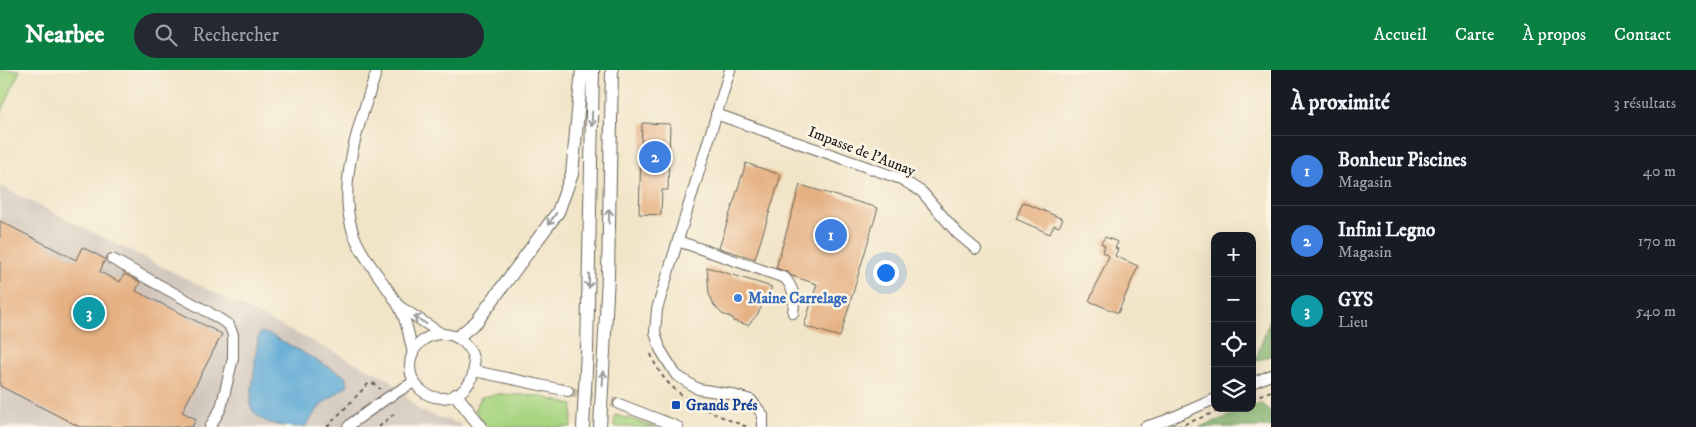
<!DOCTYPE html>
<html lang="fr">
<head>
<meta charset="utf-8">
<style>
  body { margin:0; font-family:"IM FELL DW Pica",serif; background:#242831; color:#f1f3f6 }
  .controls { position:absolute; right:15px; bottom:15px; display:grid; overflow:hidden; border-radius:10px; box-shadow:0 5px 20px #0002 }
  .controls button { width:45px; height:45px; display:grid; place-items:center; padding:0; border:0; border-bottom:1px solid #363941; background:#171b24; color:#f1f3f6; font:25px sans-serif }
  .you { position:absolute; left:885px; top:202px; width:18px; height:18px; margin:-12px; border:4px solid #fff; border-radius:50%; background:#1a73e8; box-shadow:0 0 0 8px #1a73e833 }
  .badge { display:grid; place-items:center; width:32px; height:32px; border-radius:50%; background:#0b8043; color:#fff; font-size:16px; font-weight:700 }
  .pin { position:absolute; translate:-50% -50%; border:2px solid #fff; box-shadow:0 1px 5px #0006 }
  .list { margin:0; padding:0; list-style:none }
  h2 { display:flex; justify-content:space-between; align-items:center; height:65px; margin:0; padding:0 20px; font-size:21px }
  h2 small { font-size:16px; font-weight:400; color:#9ea1a6 }
  .list li { display:grid; grid-template-columns:32px 1fr auto; gap:15px; align-items:center; box-sizing:border-box; height:70px; padding:0 20px; border-top:1px solid #363941 }
  .list b { display:block; font-size:19px; white-space:nowrap }
  .list p { margin:0; font-size:16px; white-space:nowrap; color:#9ea1a6 }
  .list em { font-size:16px; font-style:normal; color:#9ea1a6 }
  .icon { flex:none; width:28px; height:28px; fill:none; stroke:currentColor; stroke-width:2; stroke-linecap:round; stroke-linejoin:round }
  .map { position:relative; flex:none; width:1271px; height:357px; overflow:hidden }
  header { display:flex; align-items:center; gap:30px; box-sizing:border-box; height:70px; padding:0 25px; background:#0b8043; color:#fff }
  header strong { font-size:24px }
  nav { display:flex; gap:28px; margin-inline-start:auto; font-size:18px }
  .search { width:350px; height:45px; background:#242831; display:flex; align-items:center; gap:12px; box-sizing:border-box; padding:0 18px; border-radius:28px; color:#9ea1a6; font-size:19px }
  main { display:flex }
  aside { flex:1; background:#171b24 }
  .map>svg:first-child { display:block }
</style>
</head>
<body>
<header>
<strong>Nearbee</strong>
<div class="search"><svg class="icon" aria-label="search" viewBox="0 0 24 24"><circle cx="10" cy="10" r="6"/><path d="M15 15l6 6"/></svg>Rechercher</div>
<nav><a>Accueil</a><a>Carte</a><a>À propos</a><a>Contact</a></nav>
</header>
<main>
<div class="map">
<svg width="1271" height="357" viewBox="0 0 1271 357">
  <rect width="100%" height="100%" fill="#fcf5e5"/>
  <filter id="ink" filterUnits="userSpaceOnUse"><feTurbulence type="fractalNoise" baseFrequency=".02" numOctaves="2"/><feDisplacementMap in="SourceGraphic" scale="10" xChannelSelector="R" yChannelSelector="G"/><feConvolveMatrix kernelMatrix="1 2 1 2 8 2 1 2 1" color-interpolation-filters="sRGB"/></filter>
  <filter id="wash" filterUnits="userSpaceOnUse"><feTurbulence type="fractalNoise" baseFrequency=".0096" numOctaves="4" result="noise"/><feDisplacementMap in="SourceGraphic" scale="20" xChannelSelector="R" yChannelSelector="G"/><feGaussianBlur stdDeviation="1.12" result="paint"/><feColorMatrix in="noise" values="0 0 0 0 0 0 0 0 0 0 0 0 0 0 0 0 0 1.4 0 .05"/><feComposite in="paint" operator="in"/></filter>
  <g filter="url(#wash)">
    <rect width="100%" height="100%" fill="#f1e5c8"/>
    <polygon fill="#cdc2b9" points="0,116 390,310 420,341 460,354 462,357 0,357"/>
    <g fill="#a8d582" stroke="#62784f">
      <polygon points="0,0 20,0 0,46"/>
      <polygon points="500,324 539,326 573,335 571,357 487,357 475,340 481,327"/>
      <polygon points="615,345 656,357 614,357"/>
    </g>
    <g fill="#86b670" stroke="#516946">
      <polygon points="1271,246 1271,285 1255,292"/>
      <polygon points="1262,333 1271,342 1271,356 1269,357 1200,357"/>
    </g>
    <path fill="#5ca9d5" stroke="#3c6278" d="M 261,262 L 271,265 L 345,306 L 348,315 L 321,335 L 305,357 C 286,357 258,356 250,335 L 258,267 Z"/>
    <g id="blocks">
      <g fill="#e5b183">
        <polygon points="642,53 670,54 668,120 662,120 661,145 639,144"/>
        <polygon points="746,93 781,105 755,189 719,178"/>
        <polygon points="800,115 878,138 840,267 804,256 817,214 792,206 787,202 776,198"/>
        <polygon points="1023,132 1063,149 1059,157 1054,155 1050,164 1016,149"/>
        <polygon points="0,151 76,190 82,177 105,189 100,202 120,212 124,204 140,212 136,221 222,264 182,342 196,349 192,357 80,357 0,316"/>
        <polygon points="1105,167 1118,172 1115,178 1118,179 1115,186 1138,196 1118,243 1089,231 1109,186 1102,182 1105,176 1101,173"/>
        <polygon points="707,197 772,217 757,245 748,255 733,251 733,248 722,244 714,235 709,224"/>
      </g>
    </g>
  </g>
  <g filter="url(#ink)">
    <use href="#blocks" fill-opacity="0" stroke="#676258" stroke-width="1"/>
    <g fill="none" stroke-linecap="round" stroke-linejoin="round">
      <polyline stroke="#c6bda6" stroke-width="10" stroke-dasharray="10 5" stroke-linecap="butt" points="568,321 619,334"/>
      <g stroke="#676258" stroke-width="12">
        <g id="minor">
          <path d="M 377,0 C 360,53 330,125 360,178 C 371,198 387,216 398,235 C 407,250 409,267 413,283"/>
          <polyline points="730,0 657,239 655,262 660,279 676,305 698,319 730,324 751,330 763,345 763,357"/>
          <polyline points="716,44 901,109 922,122 958,164 976,179"/>
          <path d="M 678,171 L 785,208 C 795,220 795,229 793,243"/>
          <polyline points="112,189 210,243 229,255 233,265 233,288 221,338 210,357"/>
          <polyline points="399,236 442,264"/>
          <circle cx="442" cy="296" r="32"/>
          <polyline points="474,301 568,321"/>
          <polyline points="1252,313 1271,305"/>
          <polyline points="619,334 678,357"/>
          <polyline points="348,357 352,353 387,328 414,312"/>
          <polyline points="1145,357 1164,351 1215,329"/>
        </g>
      </g>
      <g stroke="#676258" stroke-width="14">
        <g id="major">
          <polyline points="458,267 477,251 558,142 572,104 582,0"/>
          <polyline points="456,325 481,357"/>
          <polyline points="583,357 587,281 593,0"/>
          <polyline points="600,357 608,206 612,0"/>
        </g>
      </g>
      <g stroke="#676258" stroke-width="2" stroke-dasharray="4 4" stroke-linecap="butt">
        <path d="M 651,284 C 665,326 709,342 747,357"/>
        <polyline points="1252,328 1271,321"/>
        <polyline points="327,357 369,313 375,314 380,319"/>
        <polyline points="379,357 396,342"/>
        <polyline points="1177,357 1226,338"/>
      </g>
      <use href="#minor" stroke="#fff" stroke-width="10"/>
      <use href="#major" stroke="#fff" stroke-width="12"/>
    </g>
    <defs><path id="oneway-shaft" d="M-6 0H5M1.5-3L5.5 0L1.5 3" fill="none" stroke-width="1.6" stroke-linecap="round" stroke-linejoin="round" transform="scale(1.25)"/></defs>
    <g stroke="#999">
      <use href="#oneway-shaft" transform="translate(592 49) rotate(91)"/>
      <use href="#oneway-shaft" transform="translate(609 146) rotate(-89)"/>
      <use href="#oneway-shaft" transform="translate(552 149) rotate(126)"/>
      <use href="#oneway-shaft" transform="translate(589 211) rotate(91)"/>
      <use href="#oneway-shaft" transform="translate(420 250) rotate(-149)"/>
      <use href="#oneway-shaft" transform="translate(603 308) rotate(-87)"/>
    </g>
  </g>
  <circle fill="#3f7fe0" stroke="#fcf5e5" stroke-width="2" cx="738" cy="228" r="5"/>
  <rect fill="#1a4fb4" stroke="#fcf5e5" stroke-width="2" x="671" y="330" width="10" height="10" rx="2.5"/>
  <g text-anchor="middle" stroke-width="5" stroke-linejoin="round" paint-order="stroke">
    <g font-size="15" fill="#1c1c1c" stroke="#fcf5e5">
      <text transform="translate(862 81) rotate(21)" y="5">Impasse de l'Aunay</text>
    </g>
    <g font-size="15" font-weight="bold" fill="#366cbe" stroke="#fcf5e5" text-anchor="start">
      <text x="748" y="233">Maine Carrelage</text>
    </g>
    <g font-size="15" font-weight="bold" fill="#164399" stroke="#fcf5e5" text-anchor="start">
      <text x="686" y="340">Grands Prés</text>
    </g>
  </g>
</svg>
<div class="controls">
<button>+</button>
<button>−</button>
<button><svg class="icon" aria-label="locate" viewBox="0 0 24 24"><circle cx="12" cy="12" r="6"/><path d="M12 2v4M12 18v4M2 12h4M18 12h4"/></svg></button>
<button><svg class="icon" aria-label="layers" viewBox="0 0 24 24"><path d="M12 4l9 5-9 5-9-5zM3 14l9 5 9-5"/></svg></button>
</div>
<div class="you"></div>
<div class="pin badge" style="left:831px;top:165px;background:#3f7fe0">1</div>
<div class="pin badge" style="left:655px;top:87px;background:#3f7fe0">2</div>
<div class="pin badge" style="left:89px;top:243px;background:#0f9aa8">3</div>
</div>
<aside>
<h2>À proximité<small>3 résultats</small></h2>
<ul class="list">
<li><span class="badge" style="background:#3f7fe0">1</span><div><b>Bonheur Piscines</b><p>Magasin</p></div><em>40 m</em></li>
<li><span class="badge" style="background:#3f7fe0">2</span><div><b>Infini Legno</b><p>Magasin</p></div><em>170 m</em></li>
<li><span class="badge" style="background:#0f9aa8">3</span><div><b>GYS</b><p>Lieu</p></div><em>540 m</em></li>
</ul>
</aside>
</main>
</body>
</html>
